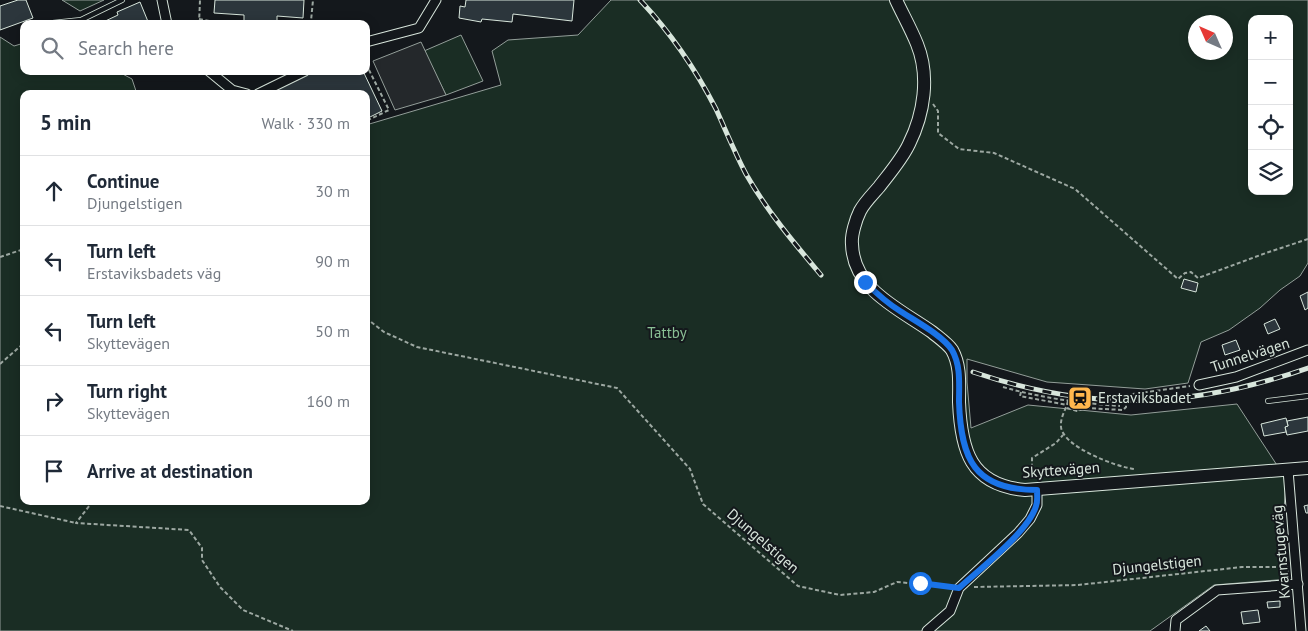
<!DOCTYPE html>
<html lang="en">
<head>
<meta charset="utf-8">
<style>
  body { margin:0; font-family:"PT Sans",sans-serif; background:#f6f6f7; color:#1f2937 }
  .controls { position:absolute; right:15px; top:15px; display:grid; overflow:hidden; border-radius:10px; box-shadow:0 2px 12px #0003 }
  .controls button { width:45px; height:45px; display:grid; place-items:center; padding:0; border:0; border-bottom:1px solid #e0e1e3; background:#fff; color:#1f2937; font:25px sans-serif }
  .compass { position:absolute; left:1188px; top:15px; width:45px; height:45px; border-radius:50%; background:#fff; box-shadow:0 2px 12px #0003; rotate:315deg }
  .stop { position:absolute; width:15px; height:15px; margin:-11px; border:4px solid #1a73e8; border-radius:50%; background:#fff }
  .stop.end { background:#1a73e8; border-color:#fff; box-shadow:0 1px 5px #0008 }
  .list { margin:0; padding:0; list-style:none }
  h2 { display:flex; justify-content:space-between; align-items:center; height:65px; margin:0; padding:0 20px; font-size:21px }
  h2 small { font-size:16px; font-weight:400; color:#747a83 }
  .list li { display:grid; grid-template-columns:32px 1fr auto; gap:15px; align-items:center; box-sizing:border-box; height:70px; padding:0 20px; border-top:1px solid #e0e1e3 }
  .list b { display:block; font-size:19px; white-space:nowrap }
  .list p { margin:0; font-size:16px; white-space:nowrap; color:#747a83 }
  .list em { font-size:16px; font-style:normal; color:#747a83 }
  .icon { flex:none; width:28px; height:28px; fill:none; stroke:currentColor; stroke-width:2; stroke-linecap:round; stroke-linejoin:round }
  .map { position:relative; flex:none; width:1308px; height:631px; overflow:hidden }
  .search { position:absolute; background:#fff; box-shadow:0 2px 12px #0003; left:20px; top:20px; width:350px; height:55px; display:flex; align-items:center; gap:12px; box-sizing:border-box; padding:0 18px; border-radius:10px; color:#747a83; font-size:19px }
  .panel { position:absolute; background:#fff; box-shadow:0 2px 12px #0003; left:20px; top:90px; width:350px; height:415px; border-radius:10px }
  .map>svg:first-child { display:block }
</style>
</head>
<body>
<div class="map">
<svg width="1308" height="631" viewBox="0 0 1308 631">
  <rect width="100%" height="100%" fill="#14181c"/>
  <g fill="#1a2d24" stroke="#939e99" fill-rule="evenodd">
    <polygon points="62,0 104,0 80,11"/>
    <path d="M 611,0 L 1308,0 L 1308,263 L 1300,276 L 1280,290 L 1260,308 L 1229,330 L 1201,342 L 1188,383 L 1145,389 L 1047,382 L 967,359 L 967,382 L 971,428 L 1028,405 L 1131,415 L 1237,404 L 1286,479 L 1283,526 L 1289,579 L 1214,585 L 1150,631 L 0,631 L 0,37 L 14,46 L 24,43 L 24,71 L 117,71 L 132,79 L 137,94 L 24,94 L 24,501 L 366,501 L 366,125 L 501,85 L 492,51 L 508,40 L 578,35 ZM 1252,19 L 1289,19 L 1289,191 L 1252,191 ZM 1196,22 L 1226,22 L 1226,52 L 1196,52 Z"/>
    <polygon points="461,35 483,81 446,95 424,51"/>
  </g>
  <polygon fill="#24282b" stroke="#939e99" points="421,42 446,95 395,110 373,61"/>
  <g fill="#2c363c" stroke="#d8e6dc">
    <polygon points="18,0 26,0 33,18 0,30 0,6"/>
    <polygon points="215,0 304,0 303,18 277,16 277,24 244,24 244,15 214,13"/>
    <polygon points="466,0 574,0 572,21 513,14 512,22 482,19 481,22 459,18 460,6 465,7"/>
    <polygon points="140,2 149,24 99,24 118,15 117,12"/>
    <polygon points="312,71 363,71 382,111 366,119 366,94 266,94"/>
    <polygon points="1184,279 1198,283 1196,292 1181,288"/>
    <polygon points="1308,292 1308,308 1305,310 1300,296"/>
    <polygon points="1275,319 1280,329 1268,334 1264,324"/>
    <polygon points="1236,340 1240,350 1225,355 1222,345"/>
    <polygon points="1308,417 1308,431 1287,435 1285,427 1288,426 1287,421"/>
    <polygon points="1286,418 1288,426 1285,427 1286,432 1264,436 1261,424"/>
    <polygon points="1308,505 1308,513 1306,513 1304,506"/>
    <polygon points="1280,601 1280,607 1268,608 1267,602"/>
    <polygon points="1258,610 1260,622 1243,624 1241,612"/>
    <polygon points="1206,626 1210,631 1199,631"/>
  </g>
  <g fill="none" stroke-linecap="round" stroke-linejoin="round">
    <g stroke="#d8e6dc" stroke-width="6">
      <g id="lane">
        <polyline points="43,24 81,20 122,0"/>
        <polyline points="1268,401 1308,396"/>
      </g>
    </g>
    <g stroke="#d8e6dc" stroke-width="11">
      <g id="street">
        <polyline points="162,0 167,24"/>
        <polyline points="366,42 419,28 436,0"/>
        <polyline points="209,71 232,90 247,94"/>
        <polyline points="258,94 305,71"/>
        <polyline points="1199,385 1236,377 1308,350"/>
        <polyline points="1288,470 1301,631"/>
        <polyline points="927,631 950,611 959,588 1018,533 1030,519 1037,505 1037,490"/>
        <polyline points="1175,631 1176,620 1217,590 1298,584"/>
      </g>
    </g>
    <g stroke="#d8e6dc" stroke-width="14">
      <path id="secondary" d="M 896,0 C 903,15 911,29 917,44 C 930,76 924,114 909,144 C 902,159 889,174 879,187 C 873,194 864,203 860,211 C 856,219 851,235 852,244 C 853,290 900,309 932,332 C 938,337 947,343 952,350 C 961,366 959,384 959,402 C 961,450 970,485 1025,490 L 1308,468"/>
    </g>
    <g stroke="#9da8a2" stroke-width="2" stroke-dasharray="4 2.5" stroke-linecap="butt">
      <polyline points="199,19 224,24"/>
      <polyline points="199,24 200,0"/>
      <polyline points="301,24 311,21 313,0"/>
      <polyline points="366,64 389,110 366,121"/>
      <polyline points="933,104 938,111 938,133 959,149 994,153 1075,189 1178,279 1185,273 1191,272 1198,278 1266,253 1308,239"/>
      <polyline points="0,257 24,249"/>
      <polyline points="366,318 384,332 417,347 617,388 690,469 703,504 798,586 840,595 874,592 897,582 949,587"/>
      <polyline points="0,364 24,343"/>
      <path d="M 1003,387 C 1041,398 1080,403 1120,406"/>
      <polyline points="1021,392 1020,396 1067,405"/>
      <path d="M 1068,401 C 1066,410 1060,417 1061,427 C 1063,447 1117,467 1134,469"/>
      <polyline points="1067,408 1077,411 1086,408 1123,410 1126,407 1126,395 1190,386"/>
      <polyline points="1039,479 1032,465 1032,458 1056,443 1063,435"/>
      <polyline points="93,501 76,523 189,530 202,548 202,560 220,587 243,610 293,631"/>
      <polyline points="0,506 76,523"/>
      <polyline points="974,587 1078,585 1242,567 1286,567"/>
    </g>
    <use href="#lane" stroke="#14181c" stroke-width="4.5"/>
    <use href="#street" stroke="#14181c" stroke-width="9"/>
    <use href="#secondary" stroke="#14181c" stroke-width="12"/>
    <g stroke="#d8e6dc" stroke-width="5">
      <g id="rail">
        <path d="M 640,0 C 670,32 696,70 716,109 C 726,131 735,153 746,174 C 767,211 794,243 821,275"/>
        <path d="M 973,372 C 1092,412 1190,409 1308,368"/>
      </g>
    </g>
    <use href="#rail" stroke="#14181c" stroke-width="3" stroke-dasharray="9" stroke-linecap="butt"/>
  </g>
  <g fill="none" stroke-linecap="round" stroke-linejoin="round">
    <path stroke="#1a73e8" stroke-width="6" d="M 865,282 C 876,293 887,303 900,311 C 915,321 942,335 952,350 C 961,366 959,384 959,402 C 961,459 974,490 1037,490 C 1037,495 1038,501 1036,506 C 1029,531 980,569 959,588 L 920,583"/>
  </g>
  <defs>
    <g id="station-square" transform="scale(1.25)"><rect x="-9" y="-9" width="18" height="18" rx="4" fill="#ffb74d" stroke="#14181c"/><path d="M-3-6H3Q5-6 5-4V2Q5 4 3 4L4.5 6H3L1.5 4h-3L-3 6H-4.5L-3 4Q-5 4-5 2V-4Q-5-6-3-6ZM-3.5-4v3h7v-3ZM-3.5 1v1.5H-2V1ZM2 1v1.5H3.5V1Z" fill="#111"/></g>
  </defs>
  <g fill-rule="evenodd">
    <use href="#station-square" x="1080" y="398"/>
  </g>
  <g text-anchor="middle" stroke-width="4" stroke-linejoin="round" paint-order="stroke">
    <g font-size="15" fill="#8ac095" stroke="#14181c">
      <text x="667" y="338">Tattby</text>
    </g>
    <g font-size="15" fill="#d8e6dc" stroke="#14181c">
      <text transform="translate(1250 355) rotate(-18)" y="5">Tunnelvägen</text>
      <text transform="translate(1061 470) rotate(-4)" y="5">Skyttevägen</text>
      <text transform="translate(763 541) rotate(41)" y="5">Djungelstigen</text>
      <text transform="translate(1281 552) rotate(-95)" y="5">Kvarnstugeväg</text>
      <text transform="translate(1157 565) rotate(-6)" y="5">Djungelstigen</text>
    </g>
    <g font-size="15" fill="#d8e6dc" stroke="#14181c" text-anchor="start">
      <text x="1098" y="403">Erstaviksbadet</text>
    </g>
  </g>
</svg>
<div class="controls">
<button>+</button>
<button>−</button>
<button><svg class="icon" aria-label="locate" viewBox="0 0 24 24"><circle cx="12" cy="12" r="6"/><path d="M12 2v4M12 18v4M2 12h4M18 12h4"/></svg></button>
<button><svg class="icon" aria-label="layers" viewBox="0 0 24 24"><path d="M12 4l9 5-9 5-9-5zM3 14l9 5 9-5"/></svg></button>
</div>
<svg class="compass" viewBox="-18 -18 36 36"><path d="M0-13l5 13h-10z" fill="#e53935"/><path d="M0 13l5-13h-10z" fill="#747a83"/></svg>
<div class="stop" style="left:920px;top:583px"></div>
<div class="stop end" style="left:865px;top:282px"></div>
<div class="search"><svg class="icon" aria-label="search" viewBox="0 0 24 24"><circle cx="10" cy="10" r="6"/><path d="M15 15l6 6"/></svg>Search here</div>
<section class="panel">
<h2>5 min<small>Walk · 330 m</small></h2>
<ul class="list">
<li><svg class="icon" aria-label="ahead" viewBox="0 0 24 24"><path d="M12 20V5M6 11l6-6 6 6"/></svg><div><b>Continue</b><p>Djungelstigen</p></div><em>30 m</em></li>
<li><svg class="icon" aria-label="left" viewBox="0 0 24 24"><path d="M17 20v-9H6M10 6l-5 5 5 5"/></svg><div><b>Turn left</b><p>Erstaviksbadets väg</p></div><em>90 m</em></li>
<li><svg class="icon" aria-label="left" viewBox="0 0 24 24"><path d="M17 20v-9H6M10 6l-5 5 5 5"/></svg><div><b>Turn left</b><p>Skyttevägen</p></div><em>50 m</em></li>
<li><svg class="icon" aria-label="right" viewBox="0 0 24 24"><path d="M7 20v-9h11M14 6l5 5-5 5"/></svg><div><b>Turn right</b><p>Skyttevägen</p></div><em>160 m</em></li>
<li><svg class="icon" aria-label="arrive" viewBox="0 0 24 24"><path d="M6 21V4h12l-3 4 3 4H6"/></svg><div><b>Arrive at destination</b></div></li>
</ul>
</section>
</div>
</body>
</html>
